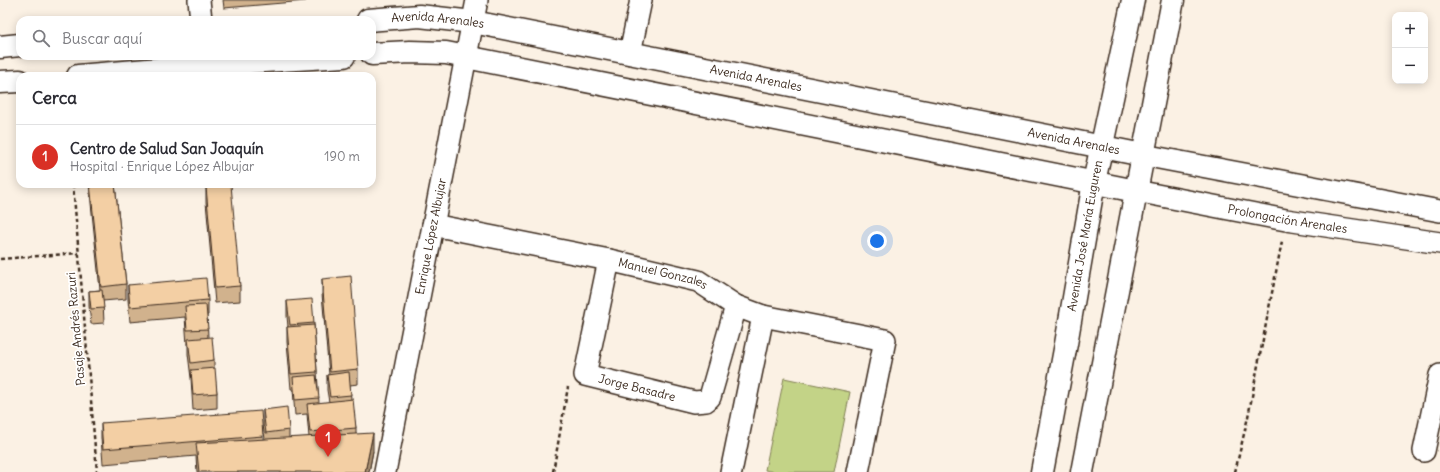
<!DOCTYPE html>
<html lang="es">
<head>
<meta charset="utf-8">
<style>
  body { margin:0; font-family:Delius,sans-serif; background:#f7f7f7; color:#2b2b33 }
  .controls { position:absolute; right:12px; top:12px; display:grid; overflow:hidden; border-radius:8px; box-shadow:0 2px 10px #0003 }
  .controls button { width:36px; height:36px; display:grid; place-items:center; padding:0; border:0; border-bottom:1px solid #e1e1e2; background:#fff; color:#2b2b33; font:20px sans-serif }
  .you { position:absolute; left:877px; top:241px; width:14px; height:14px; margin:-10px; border:3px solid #fff; border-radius:50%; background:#1a73e8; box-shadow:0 0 0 6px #1a73e833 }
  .badge { display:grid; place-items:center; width:26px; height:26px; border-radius:50%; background:#d93025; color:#fff; font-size:13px; font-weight:700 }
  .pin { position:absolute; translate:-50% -33px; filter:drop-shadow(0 1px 2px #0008) }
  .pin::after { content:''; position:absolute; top:21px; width:14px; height:12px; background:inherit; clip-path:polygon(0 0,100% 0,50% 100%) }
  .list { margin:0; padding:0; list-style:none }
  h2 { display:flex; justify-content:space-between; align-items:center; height:52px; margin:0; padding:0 16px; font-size:17px }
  h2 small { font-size:13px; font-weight:400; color:#7c7c81 }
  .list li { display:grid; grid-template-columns:26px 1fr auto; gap:12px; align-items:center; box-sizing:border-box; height:64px; padding:0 16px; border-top:1px solid #e1e1e2 }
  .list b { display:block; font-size:15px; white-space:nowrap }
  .list p { margin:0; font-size:13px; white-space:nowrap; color:#7c7c81 }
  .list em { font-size:13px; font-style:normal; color:#7c7c81 }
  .icon { flex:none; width:22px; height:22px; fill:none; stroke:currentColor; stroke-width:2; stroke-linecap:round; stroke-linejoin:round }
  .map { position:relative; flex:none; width:1440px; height:472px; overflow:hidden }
  .search { position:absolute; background:#fff; box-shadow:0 2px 10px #0003; left:16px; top:16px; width:360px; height:44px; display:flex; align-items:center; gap:10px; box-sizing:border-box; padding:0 14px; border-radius:12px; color:#7c7c81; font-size:15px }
  .panel { position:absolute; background:#fff; box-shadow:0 2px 10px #0003; left:16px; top:72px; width:360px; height:116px; border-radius:12px }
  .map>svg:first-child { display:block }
</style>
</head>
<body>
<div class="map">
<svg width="1440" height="472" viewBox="0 0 1440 472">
  <rect width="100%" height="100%" fill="#fbf1e4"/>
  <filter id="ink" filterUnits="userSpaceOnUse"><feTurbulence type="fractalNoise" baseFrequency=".025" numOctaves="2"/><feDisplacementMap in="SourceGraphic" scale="8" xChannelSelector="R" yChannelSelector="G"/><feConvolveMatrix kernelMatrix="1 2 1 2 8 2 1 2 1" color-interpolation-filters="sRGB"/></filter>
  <g filter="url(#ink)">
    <polygon fill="#c3d387" stroke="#7f7e52" points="784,378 850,392 834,472 774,472 765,470"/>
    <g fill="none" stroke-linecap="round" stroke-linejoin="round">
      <g stroke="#3b2a1e" stroke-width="24">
        <g id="minor">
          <polyline points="199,0 201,20"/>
          <polyline points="630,53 641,0"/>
          <polyline points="1143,155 1440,211"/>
          <path id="s1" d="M 1136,191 L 1286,220 L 1440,243"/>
          <path id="s2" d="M 433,225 L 609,260 L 698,281 L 736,306 L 763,316 L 885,340 L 858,472"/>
          <path id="s3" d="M 609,260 L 585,375 L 694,402 L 706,401 L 710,397 L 736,306"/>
          <polyline points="1424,451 1440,375"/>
          <path id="s4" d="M 385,472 L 477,0"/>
          <polyline points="731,472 763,316"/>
        </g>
      </g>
      <g stroke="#3b2a1e" stroke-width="25">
        <g id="tertiary">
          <path id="s5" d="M 368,20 L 419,16 L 473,22 L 1143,155"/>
          <polyline points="0,47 20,45"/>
          <polyline points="372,54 410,52 446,53 1136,191"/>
          <polyline points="78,76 217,64 344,56"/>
          <polyline points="0,82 20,81"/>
          <path id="s6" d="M 1042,472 L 1066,344 L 1094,182 L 1133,0"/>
          <polyline points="1082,472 1173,0"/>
        </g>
      </g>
      <g stroke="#3b2a1e" stroke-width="2.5" stroke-dasharray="4 3" stroke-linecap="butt">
        <polyline points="73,184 97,472"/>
        <polyline points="0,259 78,253"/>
        <polyline points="553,472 568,387"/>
        <polyline points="1235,472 1248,417 1282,241"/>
      </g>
      <use href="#minor" stroke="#fff" stroke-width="21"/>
      <use href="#tertiary" stroke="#fff" stroke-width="22"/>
    </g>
    <g fill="#d1b28d" stroke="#3b2a1e">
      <polygon points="223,0 306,0 306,1 224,8"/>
      <polygon points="89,184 115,184 126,284 126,299 103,301 104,323 91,324 89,306 89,291 100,290"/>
      <polygon points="206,187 240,286 240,301 215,303 206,202"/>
      <polygon points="322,279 358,369 358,384 350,385 351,399 356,428 356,434 373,451 369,472 197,472 196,456 103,464 101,438 101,423 263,436 263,440 265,439 263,425 263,410 289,430 289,438 309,437 307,414 295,415 293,389 291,389 287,342 287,327 288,327 287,316 287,301 314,323 319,403 329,402 327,390 327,375 329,375 322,294"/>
      <polygon points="128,285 208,300 208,315 207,315 208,337 214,360 214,368 217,393 217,408 193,410 191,378 188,354 188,345 187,345 185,317 130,322 128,300"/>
    </g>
    <polygon fill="#aa9173" stroke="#3b2a1e" points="373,433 373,451 369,472 365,472"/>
    <g fill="#f3cfa4" stroke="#3b2a1e">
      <polygon points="90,184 115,184 126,284 101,287"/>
      <polygon points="231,185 240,286 215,288 206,187"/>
      <polygon points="351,276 358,369 330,372 322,279"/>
      <polygon points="206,278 208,300 130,307 128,285"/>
      <polygon points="102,290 104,308 91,309 89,291"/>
      <polygon points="312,299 314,323 290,325 287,301"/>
      <polygon points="206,305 208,329 187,330 185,306"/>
      <polygon points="314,325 317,372 291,374 287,327"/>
      <polygon points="212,337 214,360 191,363 188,339"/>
      <polygon points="215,368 217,393 193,395 191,370"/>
      <polygon points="349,372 351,395 330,397 327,375"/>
      <polygon points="316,375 319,398 295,400 293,377"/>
      <polygon points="353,399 356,428 310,432 307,404"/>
      <polygon points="287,407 289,430 266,433 263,410"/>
      <polygon points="261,411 263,436 103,449 101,423"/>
      <polygon points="373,433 365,472 199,472 196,443"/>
    </g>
  </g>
  <g text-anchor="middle" stroke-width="3.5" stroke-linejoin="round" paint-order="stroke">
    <g font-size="12" fill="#3b2a1e" stroke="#fff">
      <text dy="4" stroke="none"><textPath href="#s5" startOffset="70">Avenida Arenales</textPath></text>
      <text dy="4" stroke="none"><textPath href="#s5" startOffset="394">Avenida Arenales</textPath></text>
      <text dy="4" stroke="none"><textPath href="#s5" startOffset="718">Avenida Arenales</textPath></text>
      <text dy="4" stroke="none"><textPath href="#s1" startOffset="154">Prolongación Arenales</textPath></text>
      <text dy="4" stroke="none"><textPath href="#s6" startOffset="240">Avenida José María Euguren</textPath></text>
      <text dy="4" stroke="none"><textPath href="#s4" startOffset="240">Enrique López Albujar</textPath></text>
      <text dy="4" stroke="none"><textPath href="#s2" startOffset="235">Manuel Gonzales</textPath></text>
      <text transform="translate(76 329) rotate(-95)" y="4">Pasaje Andrés Razuri</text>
      <text dy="4" stroke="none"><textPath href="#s3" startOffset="171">Jorge Basadre</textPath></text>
    </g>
  </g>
</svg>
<div class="controls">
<button>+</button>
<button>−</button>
</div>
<div class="you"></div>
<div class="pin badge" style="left:328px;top:457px">1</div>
<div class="search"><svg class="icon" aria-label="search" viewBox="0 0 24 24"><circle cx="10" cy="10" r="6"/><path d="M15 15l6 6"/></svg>Buscar aquí</div>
<section class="panel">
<h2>Cerca<small></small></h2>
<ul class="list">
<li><span class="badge">1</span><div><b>Centro de Salud San Joaquín</b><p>Hospital · Enrique López Albujar</p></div><em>190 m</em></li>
</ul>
</section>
</div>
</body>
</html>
